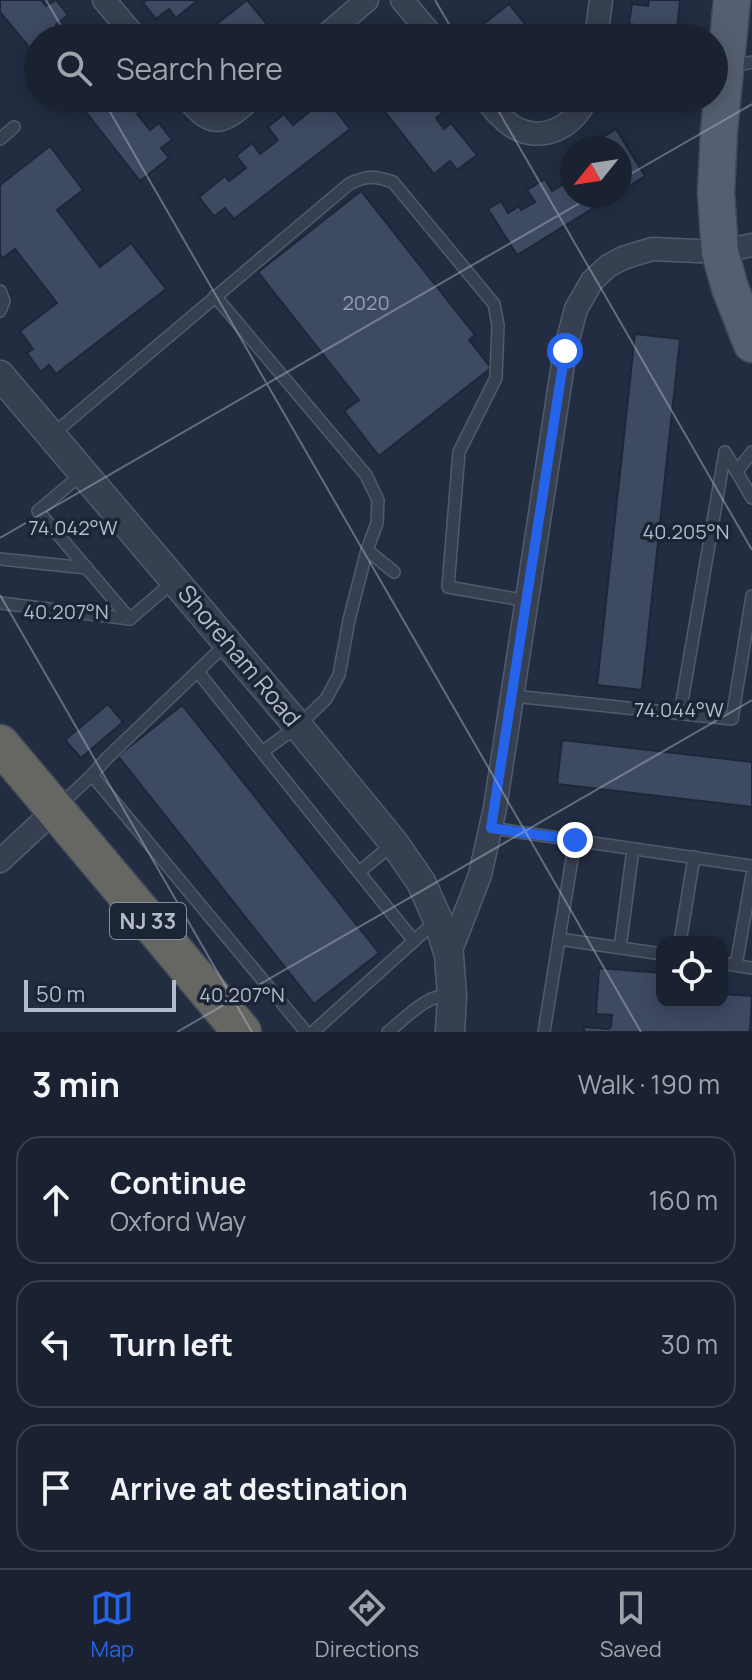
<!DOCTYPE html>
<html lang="en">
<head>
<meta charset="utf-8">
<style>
  body { margin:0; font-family:Manrope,sans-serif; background:#272f3e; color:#f1f3f6 }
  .controls { position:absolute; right:24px; bottom:24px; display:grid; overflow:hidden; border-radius:16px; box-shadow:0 4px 20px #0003 }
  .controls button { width:72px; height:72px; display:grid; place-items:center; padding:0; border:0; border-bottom:2px solid #383f4d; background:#1a2232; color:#f1f3f6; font:40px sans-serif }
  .compass { position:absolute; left:560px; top:136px; width:72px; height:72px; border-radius:50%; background:#1a2232; box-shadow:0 4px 20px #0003; rotate:240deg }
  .scale { position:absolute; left:24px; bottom:20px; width:152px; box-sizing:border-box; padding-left:8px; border:4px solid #b3bbcc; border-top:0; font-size:22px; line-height:28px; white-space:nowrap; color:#b3bbcc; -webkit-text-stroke:6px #1c2536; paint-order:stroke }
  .stop { position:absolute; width:24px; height:24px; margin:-18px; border:6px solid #2563eb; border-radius:50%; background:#fff }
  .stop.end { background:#2563eb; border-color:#fff; box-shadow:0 2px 8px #0008 }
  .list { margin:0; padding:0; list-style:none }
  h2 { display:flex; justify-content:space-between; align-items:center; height:104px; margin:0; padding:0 32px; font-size:34px }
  h2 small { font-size:26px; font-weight:400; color:#9fa4ac }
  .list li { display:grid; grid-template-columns:52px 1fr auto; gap:24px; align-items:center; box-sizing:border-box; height:128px; margin:0 16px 16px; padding:0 16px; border:2px solid #383f4d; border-radius:24px }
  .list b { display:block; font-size:30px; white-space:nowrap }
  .list p { margin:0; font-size:26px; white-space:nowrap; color:#9fa4ac }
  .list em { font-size:26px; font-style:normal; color:#9fa4ac }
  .icon { flex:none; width:44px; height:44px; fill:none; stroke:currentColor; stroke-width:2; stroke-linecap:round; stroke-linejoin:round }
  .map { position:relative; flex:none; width:752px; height:1032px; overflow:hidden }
  .search { position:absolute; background:#1a2232; box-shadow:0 4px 20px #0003; left:24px; right:24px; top:24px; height:88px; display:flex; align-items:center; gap:20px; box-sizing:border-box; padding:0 28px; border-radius:44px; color:#9fa4ac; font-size:30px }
  .sheet { height:536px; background:#1a2232 }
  nav { display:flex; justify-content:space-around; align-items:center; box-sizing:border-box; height:112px; border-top:2px solid #383f4d; background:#1a2232; font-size:22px; color:#9fa4ac }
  nav a { display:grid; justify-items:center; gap:4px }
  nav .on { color:#2563eb }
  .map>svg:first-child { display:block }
</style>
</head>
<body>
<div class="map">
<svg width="752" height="1032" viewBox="0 0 752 1032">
  <rect width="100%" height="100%" fill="#222d42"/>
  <g fill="#3e4a62" stroke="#1e2738" stroke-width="2">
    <polygon points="0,0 41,0 46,6 56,0 68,15 56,25 64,35 61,38 38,38 37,57 0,12"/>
    <polygon points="146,0 198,0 176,18 169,9 156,19 143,3"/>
    <polygon points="247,0 271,29 263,35 265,38 199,38"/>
    <polygon points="649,0 680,0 676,38 641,38 642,26 629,24 632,4 648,6"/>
    <polygon points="509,4 536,38 487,38 489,37 481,26"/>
    <polygon points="75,98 140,98 147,106 137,114 150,130 159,123 172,140 161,148 169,158 140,181"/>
    <polygon points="314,98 341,98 345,104 336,111 350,129 234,219 225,208 214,216 199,197 225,176 229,181 246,168 236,156 252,143 260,154 278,140 268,127 284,114 293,125 309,112 304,105"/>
    <polygon points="374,98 421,98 423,101 426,98 439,98 448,108 436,118 444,129 451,123 477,155 457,170 450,161 434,174"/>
    <polygon points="634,98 669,98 668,107 633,103"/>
    <polygon points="616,129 645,176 620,192 620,148 610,148 603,137"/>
    <polygon points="50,146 83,190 57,210 100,267 131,243 166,289 56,374 49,365 41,372 27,353 33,349 20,331 57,303 15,249 3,258 0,255 0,185"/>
    <polygon points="572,161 572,196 613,196 517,255 488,209 501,201 508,213 519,206 521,210 535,202 527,190 545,179 552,191 572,179 564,166"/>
    <polygon points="361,191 475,335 469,340 491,368 379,456 344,411 359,400 258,272"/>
    <polygon points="635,334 680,339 642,690 597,685"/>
    <polygon points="108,704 123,722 81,758 65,740"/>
    <polygon points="182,705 379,953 314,1004 118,756"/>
    <polygon points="562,740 752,762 752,807 557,784"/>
    <polygon points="599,968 662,973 662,1002 722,1002 722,994 752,996 750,1032 584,1032 584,1027 608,1029 611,1027 612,1015 596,1014"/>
  </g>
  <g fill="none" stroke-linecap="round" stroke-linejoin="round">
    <g stroke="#525b6c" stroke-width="14">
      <g id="service">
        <polyline points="729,67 752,62"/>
        <polyline points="0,139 14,127"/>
        <polyline points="0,291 4,301 0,311"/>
        <polyline points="215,296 366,475 378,500 377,523 367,550 394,572"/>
        <path d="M 52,435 L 349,184 C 367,175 374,176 393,182 L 494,304 L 498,325 L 496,378 L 459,452 L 448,587 L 528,601"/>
        <polyline points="737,471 752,452"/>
        <polyline points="83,473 38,511 130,619 174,581"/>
        <polyline points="0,559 87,568"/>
        <polyline points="0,603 130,619"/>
        <polyline points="198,672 414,941"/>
        <polyline points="513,696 732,719 752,596"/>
        <polyline points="680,713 725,452 752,498"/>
        <polyline points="262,752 298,726 326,699 339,675 349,620 367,550"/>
        <polyline points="92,775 106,759 226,644"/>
        <polyline points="59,806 92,775 306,1032"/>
        <polyline points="491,828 752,866"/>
        <polyline points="359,872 392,845"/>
        <polyline points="559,939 662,954"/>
        <polyline points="680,942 694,857"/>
        <polyline points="620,948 633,849"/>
        <polyline points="722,963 752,968"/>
        <polyline points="736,965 752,875"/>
        <polyline points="313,1032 437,920"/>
        <path d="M 388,1032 C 406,1018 428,992 452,996"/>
        <polyline points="544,1032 575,840"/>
      </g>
    </g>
    <g stroke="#525b6c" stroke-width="25">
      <g id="minor">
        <polyline points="104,0 136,38"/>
        <polyline points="402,0 434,38"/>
        <polyline points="323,38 367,0"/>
        <polyline points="596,38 601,0"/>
        <path d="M 187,98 C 214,131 223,123 252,98"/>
        <path d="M 485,98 C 493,108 501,119 512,126 C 541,144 574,128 586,98"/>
        <polyline points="0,861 55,810"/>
        <polyline points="449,955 480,875 495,808 565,351 576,309 592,281 608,266 623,258 652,249 720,252 752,245"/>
      </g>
    </g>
    <g stroke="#525b6c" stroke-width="31">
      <polyline id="tertiary" points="0,375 298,726 394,843 421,882 438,920 449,955 452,996 450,1032"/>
    </g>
    <g stroke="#40495a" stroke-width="39">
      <polyline id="primary" points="732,0 719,131 716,193 720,252 730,288 752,344"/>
    </g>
    <g stroke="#3f4859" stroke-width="41">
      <polyline id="trunk" points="0,744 242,1032"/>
    </g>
    <use href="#service" stroke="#374051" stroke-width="11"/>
    <use href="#minor" stroke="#374051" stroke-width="22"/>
    <use href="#tertiary" stroke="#374051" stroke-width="28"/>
    <use href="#primary" stroke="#555f71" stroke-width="36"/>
    <use href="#trunk" stroke="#666662" stroke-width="38"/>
  </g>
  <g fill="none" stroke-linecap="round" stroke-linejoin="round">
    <polyline stroke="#2563eb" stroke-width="10" points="565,351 491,828 575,840"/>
  </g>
  <path fill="none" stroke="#b3bbcc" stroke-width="2" stroke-opacity="0.45" d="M 46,0 L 68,38M 435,0 L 457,38M 102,98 L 641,1032M 491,98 L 752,550M 620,180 L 752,104M 0,538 L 592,196M 0,595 L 252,1032M 177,1032 L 752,700"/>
  <g text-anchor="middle" stroke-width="7" stroke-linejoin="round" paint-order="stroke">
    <g font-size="20" fill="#969fb2">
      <text x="366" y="310">2020</text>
    </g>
    <rect fill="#1c2536" stroke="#868e9f" stroke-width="2" x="110" y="903" width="76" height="36" rx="6"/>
    <g font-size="22" font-weight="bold" fill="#b3bbcc">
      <text x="148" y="929">NJ 33</text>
    </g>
    <g font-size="24" fill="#b3bbcc" stroke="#1c2536">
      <text transform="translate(239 656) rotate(50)" y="8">Shoreham Road</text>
    </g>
  </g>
  <g font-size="20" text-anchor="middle" fill="#b3bbcc" stroke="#1c2536" stroke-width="7" stroke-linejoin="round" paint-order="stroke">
    <text x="73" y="535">74.042°W</text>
    <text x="686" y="539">40.205°N</text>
    <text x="66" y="619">40.207°N</text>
    <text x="679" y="717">74.044°W</text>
    <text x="242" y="1002">40.207°N</text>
  </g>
</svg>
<div class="controls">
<button><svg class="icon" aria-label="locate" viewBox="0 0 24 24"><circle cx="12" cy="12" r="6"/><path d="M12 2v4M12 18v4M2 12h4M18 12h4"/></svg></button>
</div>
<svg class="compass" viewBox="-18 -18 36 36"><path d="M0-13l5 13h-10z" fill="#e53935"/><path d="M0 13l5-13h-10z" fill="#9fa4ac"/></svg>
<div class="scale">50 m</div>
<div class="stop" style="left:565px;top:351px"></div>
<div class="stop end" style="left:575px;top:840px"></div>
<div class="search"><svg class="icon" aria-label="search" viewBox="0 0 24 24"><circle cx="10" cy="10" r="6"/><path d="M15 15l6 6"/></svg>Search here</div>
</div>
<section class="sheet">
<h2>3 min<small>Walk · 190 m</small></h2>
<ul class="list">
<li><svg class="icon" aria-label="ahead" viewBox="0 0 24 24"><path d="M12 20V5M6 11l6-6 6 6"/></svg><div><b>Continue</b><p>Oxford Way</p></div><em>160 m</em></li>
<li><svg class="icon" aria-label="left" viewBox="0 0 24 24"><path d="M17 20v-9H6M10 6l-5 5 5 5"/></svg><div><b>Turn left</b></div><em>30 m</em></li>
<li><svg class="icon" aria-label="arrive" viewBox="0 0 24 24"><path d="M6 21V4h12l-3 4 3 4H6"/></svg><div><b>Arrive at destination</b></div></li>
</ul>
</section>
<nav>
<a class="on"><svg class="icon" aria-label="map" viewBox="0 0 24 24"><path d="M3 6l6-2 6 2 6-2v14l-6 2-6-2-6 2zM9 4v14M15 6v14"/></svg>Map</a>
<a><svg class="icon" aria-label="directions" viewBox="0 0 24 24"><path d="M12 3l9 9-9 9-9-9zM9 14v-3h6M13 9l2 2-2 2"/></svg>Directions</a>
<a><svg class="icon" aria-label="saved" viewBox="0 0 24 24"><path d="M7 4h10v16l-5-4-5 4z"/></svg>Saved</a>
</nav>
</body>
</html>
